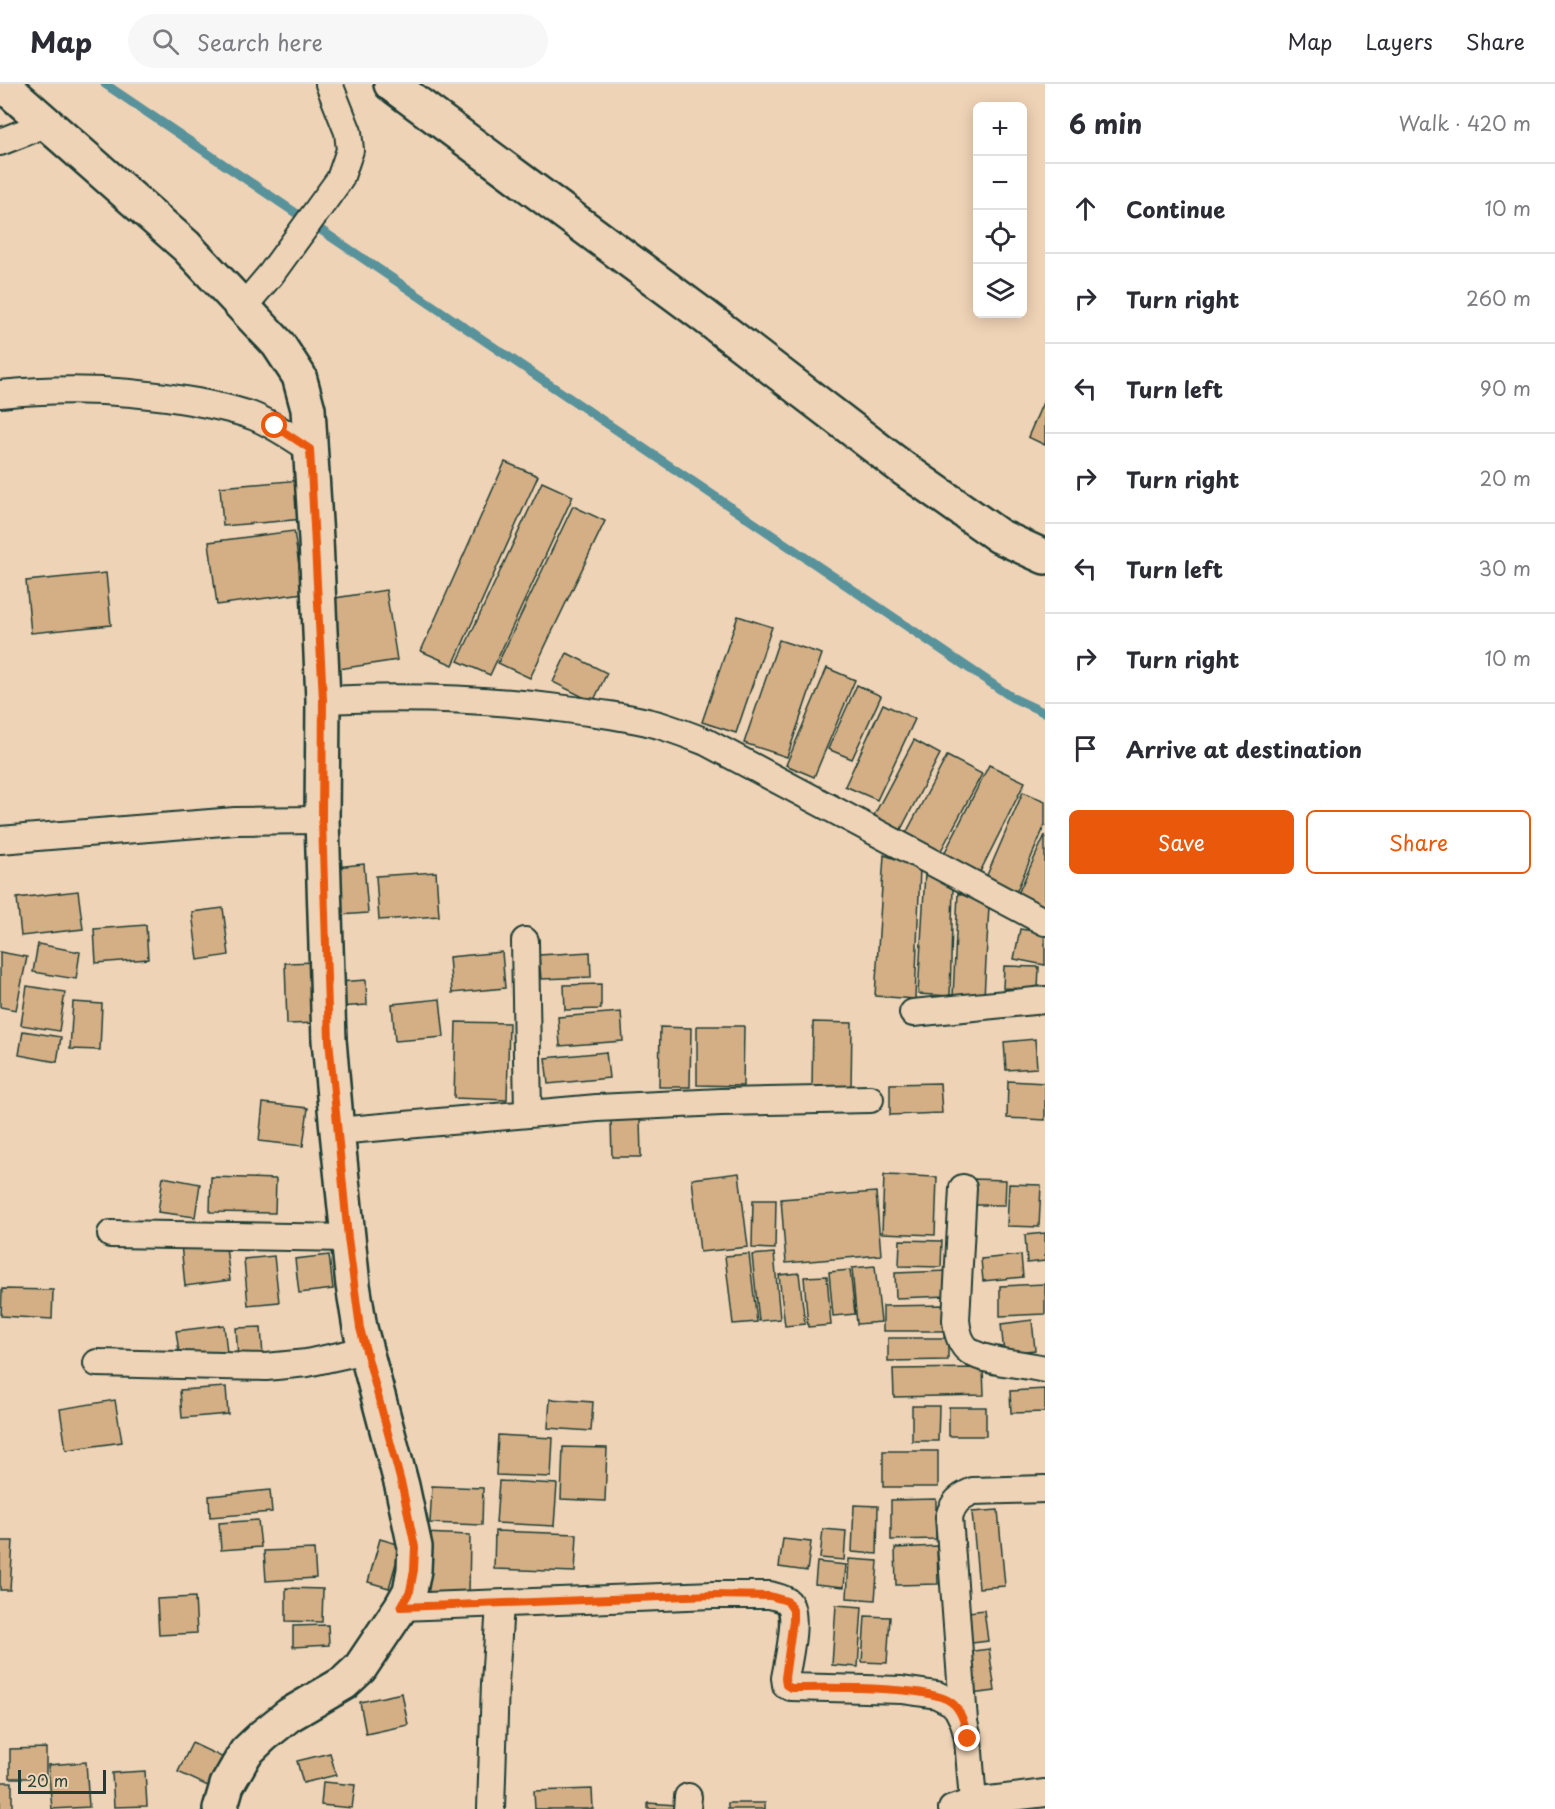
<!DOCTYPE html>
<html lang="en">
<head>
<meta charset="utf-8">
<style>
  body { margin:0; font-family:"Playpen Sans",sans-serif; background:#f7f7f7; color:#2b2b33 }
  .controls { position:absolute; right:18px; top:18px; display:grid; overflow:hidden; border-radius:9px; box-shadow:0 3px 15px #0003 }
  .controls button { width:54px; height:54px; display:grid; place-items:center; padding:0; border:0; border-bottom:2px solid #e1e1e2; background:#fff; color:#2b2b33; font:30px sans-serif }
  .scale { position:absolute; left:18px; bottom:15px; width:88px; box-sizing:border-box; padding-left:6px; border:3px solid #1f3d34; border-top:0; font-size:16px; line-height:21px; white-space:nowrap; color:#1f3d34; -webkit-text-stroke:4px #efd3b6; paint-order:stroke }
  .stop { position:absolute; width:18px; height:18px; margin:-14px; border:4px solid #ea580c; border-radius:50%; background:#fff }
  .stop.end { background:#ea580c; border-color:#fff; box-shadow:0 2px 6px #0008 }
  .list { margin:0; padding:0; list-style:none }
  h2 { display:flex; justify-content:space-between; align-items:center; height:78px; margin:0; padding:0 24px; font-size:26px }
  h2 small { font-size:20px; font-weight:400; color:#7c7c81 }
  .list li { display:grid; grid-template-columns:39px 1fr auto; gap:18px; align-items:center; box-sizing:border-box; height:90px; padding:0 24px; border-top:2px solid #e1e1e2 }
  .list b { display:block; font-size:22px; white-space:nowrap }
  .list em { font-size:20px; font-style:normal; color:#7c7c81 }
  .actions { display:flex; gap:12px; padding:18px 24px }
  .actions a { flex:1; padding:14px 0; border:2px solid #ea580c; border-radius:9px; text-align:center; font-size:21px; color:#ea580c }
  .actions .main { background:#ea580c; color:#fff }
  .icon { flex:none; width:33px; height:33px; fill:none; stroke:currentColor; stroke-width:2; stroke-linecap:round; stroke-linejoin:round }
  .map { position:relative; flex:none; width:1045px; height:1725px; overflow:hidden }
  header { display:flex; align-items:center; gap:36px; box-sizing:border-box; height:84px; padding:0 30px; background:#fff; border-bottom:2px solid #e1e1e2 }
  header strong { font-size:28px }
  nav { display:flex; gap:33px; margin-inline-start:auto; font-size:21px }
  .search { width:420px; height:54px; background:#f7f7f7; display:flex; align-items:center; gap:15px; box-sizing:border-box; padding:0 21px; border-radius:33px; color:#7c7c81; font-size:22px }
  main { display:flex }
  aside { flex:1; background:#fff }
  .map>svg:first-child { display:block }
</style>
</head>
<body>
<header>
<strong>Map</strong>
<div class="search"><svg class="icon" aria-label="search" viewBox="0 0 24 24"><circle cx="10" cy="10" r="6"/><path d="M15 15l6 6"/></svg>Search here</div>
<nav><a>Map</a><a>Layers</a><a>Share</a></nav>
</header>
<main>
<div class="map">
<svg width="1045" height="1725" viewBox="0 0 1045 1725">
  <rect width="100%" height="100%" fill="#efd3b6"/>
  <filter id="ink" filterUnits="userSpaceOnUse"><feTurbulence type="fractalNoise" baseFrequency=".0167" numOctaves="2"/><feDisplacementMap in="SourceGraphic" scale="12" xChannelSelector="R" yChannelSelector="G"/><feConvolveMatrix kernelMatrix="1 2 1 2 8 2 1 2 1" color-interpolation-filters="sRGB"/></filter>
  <g filter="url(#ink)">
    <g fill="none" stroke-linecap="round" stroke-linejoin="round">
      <polyline stroke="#59929b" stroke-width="9" points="105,0 1013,614 1045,629"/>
    </g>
    <g fill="#d4af86" stroke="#1f3d34" stroke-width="1.5">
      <polygon points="1044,316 1045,317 1045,361 1028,353"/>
      <polygon points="505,378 538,392 453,581 421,567"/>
      <polygon points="301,396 304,435 223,442 220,403"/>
      <polygon points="542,398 573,412 490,591 458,577"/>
      <polygon points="573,422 605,437 530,594 498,579"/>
      <polygon points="294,447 303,509 217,521 209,458"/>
      <polygon points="106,489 111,541 31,549 26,497"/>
      <polygon points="386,506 397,576 339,585 329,515"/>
      <polygon points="738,532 772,543 736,649 702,638"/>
      <polygon points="779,556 822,570 787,673 744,659"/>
      <polygon points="567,569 607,589 593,618 553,598"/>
      <polygon points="827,584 855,596 814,693 786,681"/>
      <polygon points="857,601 881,612 852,675 828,665"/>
      <polygon points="883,620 915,635 877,716 845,702"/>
      <polygon points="914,656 940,670 898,751 871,737"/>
      <polygon points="947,672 982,690 938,772 904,753"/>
      <polygon points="989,681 1025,698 978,792 942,774"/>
      <polygon points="1023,708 1045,717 1045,741 1015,811 984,798"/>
      <polygon points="1045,751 1045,827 1016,814"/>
      <polygon points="884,771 920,783 915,915 875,912"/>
      <polygon points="364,780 368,829 340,831 336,783"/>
      <polygon points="436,788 439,832 379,836 376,792"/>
      <polygon points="925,789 953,804 950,912 918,910"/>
      <polygon points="78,807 83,845 21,852 17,814"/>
      <polygon points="958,809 989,822 984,913 953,912"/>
      <polygon points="223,824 229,871 198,876 192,828"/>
      <polygon points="146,841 148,875 96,879 94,845"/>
      <polygon points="1020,845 1045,849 1045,881 1014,875"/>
      <polygon points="38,860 80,868 76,895 33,888"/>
      <polygon points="0,868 27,873 16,926 0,923"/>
      <polygon points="502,868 505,904 452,909 449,873"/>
      <polygon points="590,868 591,893 541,895 539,871"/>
      <polygon points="319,878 320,939 287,940 285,879"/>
      <polygon points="1004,882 1039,883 1038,905 1003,904"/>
      <polygon points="366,896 367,921 339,923 338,898"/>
      <polygon points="601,900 601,925 565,926 564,901"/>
      <polygon points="27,902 65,908 59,947 21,941"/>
      <polygon points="440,915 444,953 395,957 392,920"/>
      <polygon points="73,918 102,920 100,966 70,965"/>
      <polygon points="621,928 623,957 560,962 558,933"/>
      <polygon points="456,938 509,939 507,1016 454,1014"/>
      <polygon points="813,938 852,939 851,1005 812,1004"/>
      <polygon points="697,942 744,942 743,1002 697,1001"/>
      <polygon points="660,943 691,944 690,1003 659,1003"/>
      <polygon points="23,947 61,953 57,978 19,971"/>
      <polygon points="1035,955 1037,984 1006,986 1004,958"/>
      <polygon points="606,968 609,994 548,1000 545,974"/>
      <polygon points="1008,997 1045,999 1045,1036 1007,1034"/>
      <polygon points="940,999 942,1029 890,1031 890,1000"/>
      <polygon points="263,1019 308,1024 303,1062 259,1057"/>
      <polygon points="640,1035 641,1073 612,1073 611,1036"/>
      <polygon points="739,1089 748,1163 700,1168 692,1095"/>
      <polygon points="884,1091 937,1093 935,1151 882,1149"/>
      <polygon points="163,1093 200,1100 195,1133 158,1128"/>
      <polygon points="211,1093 276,1095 275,1129 210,1128"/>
      <polygon points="973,1095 1006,1096 1005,1121 973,1121"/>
      <polygon points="1009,1100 1041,1101 1039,1143 1007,1142"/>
      <polygon points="876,1108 881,1171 786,1179 781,1115"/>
      <polygon points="753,1116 776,1116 775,1165 752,1164"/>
      <polygon points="1045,1149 1045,1177 1027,1179 1025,1151"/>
      <polygon points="225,1155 230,1196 185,1202 181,1160"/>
      <polygon points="900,1156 942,1157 941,1183 899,1182"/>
      <polygon points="774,1169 780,1235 759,1237 752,1171"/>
      <polygon points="749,1170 757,1238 733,1240 725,1172"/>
      <polygon points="329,1171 333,1205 299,1209 295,1175"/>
      <polygon points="1021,1171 1023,1193 983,1197 981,1175"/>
      <polygon points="274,1172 279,1218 248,1221 244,1175"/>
      <polygon points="875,1182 881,1238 857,1240 852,1184"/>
      <polygon points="850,1186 855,1230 833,1232 829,1188"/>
      <polygon points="947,1187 948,1212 896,1214 895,1189"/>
      <polygon points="799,1189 805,1240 785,1242 779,1191"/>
      <polygon points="827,1192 831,1241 808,1243 804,1193"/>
      <polygon points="1045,1200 1045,1230 1000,1232 1000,1202"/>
      <polygon points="2,1205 53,1206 52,1235 1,1232"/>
      <polygon points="947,1221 947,1247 883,1247 883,1222"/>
      <polygon points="1032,1236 1035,1266 1004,1269 1001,1240"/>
      <polygon points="224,1241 227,1269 180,1275 176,1247"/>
      <polygon points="261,1243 263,1273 238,1275 236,1244"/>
      <polygon points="888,1254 948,1254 948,1276 888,1277"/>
      <polygon points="983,1284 984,1311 894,1313 893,1285"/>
      <polygon points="226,1303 228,1330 182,1334 180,1306"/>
      <polygon points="1045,1305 1045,1328 1011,1329 1010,1307"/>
      <polygon points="550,1315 593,1318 591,1347 548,1344"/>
      <polygon points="115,1316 122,1358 66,1366 60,1325"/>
      <polygon points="912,1322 939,1322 938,1357 912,1357"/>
      <rect x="949" y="1323" width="37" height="29"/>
      <polygon points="498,1351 553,1354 551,1393 496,1391"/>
      <polygon points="563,1363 607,1364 605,1417 561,1415"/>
      <rect x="883" y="1367" width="55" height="36"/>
      <polygon points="499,1397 557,1400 554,1442 496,1439"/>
      <polygon points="432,1402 483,1404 482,1441 430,1439"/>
      <polygon points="270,1406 272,1428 210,1433 209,1412"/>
      <polygon points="936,1415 936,1455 891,1456 891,1416"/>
      <polygon points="854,1421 878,1422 877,1470 852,1468"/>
      <polygon points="998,1426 1005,1502 979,1504 972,1428"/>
      <polygon points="258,1436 261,1463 221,1466 219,1439"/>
      <polygon points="823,1445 846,1447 844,1476 820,1474"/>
      <polygon points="495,1447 577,1450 575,1488 494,1485"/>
      <polygon points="423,1449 470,1451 469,1509 422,1508"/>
      <polygon points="380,1455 401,1461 389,1504 368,1498"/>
      <polygon points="783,1455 811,1458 807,1487 779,1483"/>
      <polygon points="0,1457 13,1457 10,1506 0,1506"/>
      <polygon points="937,1462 938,1500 896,1501 895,1464"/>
      <polygon points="314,1465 316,1494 266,1497 264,1467"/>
      <polygon points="849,1475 878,1477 875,1516 847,1514"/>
      <polygon points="817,1478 846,1481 844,1503 815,1500"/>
      <polygon points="286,1504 323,1505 322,1538 286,1537"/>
      <polygon points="195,1513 197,1549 159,1551 157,1515"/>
      <polygon points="836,1521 862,1523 858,1583 832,1581"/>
      <polygon points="984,1526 988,1557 964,1560 961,1529"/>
      <polygon points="865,1532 890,1533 887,1579 862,1578"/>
      <polygon points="328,1541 329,1561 293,1563 293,1542"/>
      <polygon points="989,1565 995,1607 971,1610 966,1568"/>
      <polygon points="402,1609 408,1641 366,1650 360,1618"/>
      <polygon points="192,1659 224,1674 210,1703 178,1688"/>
      <polygon points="46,1664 46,1694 10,1694 10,1665"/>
      <polygon points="330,1669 336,1691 303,1699 297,1677"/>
      <polygon points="86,1678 89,1723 52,1725 48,1681"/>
      <polygon points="145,1687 147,1722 114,1723 112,1689"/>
      <rect x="0" y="1698" width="12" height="27"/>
      <polygon points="323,1698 355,1701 352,1724 321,1721"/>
      <polygon points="592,1705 593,1725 535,1725 534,1707"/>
      <polygon points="648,1719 676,1721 676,1725 648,1725"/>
      <rect x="728" y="1719" width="37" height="6"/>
    </g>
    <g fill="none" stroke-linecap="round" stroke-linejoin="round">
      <g stroke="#1f3d34" stroke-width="30">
        <g id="street">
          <polyline points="0,58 46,40"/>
          <polyline points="243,223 271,190 340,95 350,66 348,48 329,0"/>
          <path d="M 0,310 C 65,303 133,306 197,318 C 216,322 236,325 255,333 C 274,341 292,353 310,365"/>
          <path d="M 323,616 C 409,612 488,614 574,626 C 602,630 631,633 659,641 C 675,646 691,652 706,658 L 1045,838"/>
          <polyline points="0,756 235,737 322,736"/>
          <polyline points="525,857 528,1029"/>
          <polyline points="913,929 1045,916"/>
          <polyline points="337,1047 597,1024 721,1018 870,1015"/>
          <path d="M 963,1104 L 956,1236 C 959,1269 973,1272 1003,1278 C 1017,1280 1031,1282 1045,1285"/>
          <polyline points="111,1150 348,1154"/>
          <polyline points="97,1279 266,1283 307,1279 366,1266"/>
          <path d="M 401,1523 L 713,1511 L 770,1511 C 776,1513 784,1514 788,1518 C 799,1530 788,1578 785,1594 L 786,1601 L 791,1603 L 902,1606 L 937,1611 L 951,1618 L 957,1624 L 964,1638 L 968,1655 L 973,1718"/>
          <path d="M 964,1637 L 949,1433 C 953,1419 959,1413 973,1407 L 1045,1405"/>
          <polyline points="491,1725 495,1599 500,1520"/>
          <polyline points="687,1725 688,1713"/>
          <polyline points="952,1725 973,1718 1045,1709"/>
        </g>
      </g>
      <g stroke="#1f3d34" stroke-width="38">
        <g id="secondary">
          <polyline points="2,0 186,162 278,260 299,292 308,325 316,455 323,616 322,736 329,956 337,1047 353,1201 360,1244 402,1402 415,1463 414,1486 410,1507 401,1523 360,1584 344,1599 289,1631 264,1651 246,1668 227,1701 220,1725"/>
          <polyline points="391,0 703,231 904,385 999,452 1045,473"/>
        </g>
      </g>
      <use href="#street" stroke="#efd3b6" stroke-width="26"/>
      <use href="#secondary" stroke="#efd3b6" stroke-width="33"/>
    </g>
  </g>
  <g fill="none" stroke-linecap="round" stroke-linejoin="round" filter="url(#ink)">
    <path stroke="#ea580c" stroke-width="8" d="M 275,342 L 310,365 L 323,616 L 322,736 L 329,956 L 348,1154 L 360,1244 L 402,1402 L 415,1463 L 414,1486 L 410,1507 L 401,1523 L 713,1511 L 770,1512 L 787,1517 L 793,1526 L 793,1536 L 785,1594 L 786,1601 L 791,1604 C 823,1604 929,1601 951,1618 C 962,1626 965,1642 968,1655"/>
  </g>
</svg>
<div class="controls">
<button>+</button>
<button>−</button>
<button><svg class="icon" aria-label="locate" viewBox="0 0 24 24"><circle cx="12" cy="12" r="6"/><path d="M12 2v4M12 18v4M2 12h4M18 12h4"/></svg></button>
<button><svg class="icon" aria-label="layers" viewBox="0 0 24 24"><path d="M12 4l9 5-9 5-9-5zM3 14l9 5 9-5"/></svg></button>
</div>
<div class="scale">20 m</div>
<div class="stop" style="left:275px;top:342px"></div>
<div class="stop end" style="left:968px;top:1655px"></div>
</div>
<aside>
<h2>6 min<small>Walk · 420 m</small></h2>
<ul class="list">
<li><svg class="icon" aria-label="ahead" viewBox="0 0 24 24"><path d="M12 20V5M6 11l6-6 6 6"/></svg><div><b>Continue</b></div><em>10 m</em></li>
<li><svg class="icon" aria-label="right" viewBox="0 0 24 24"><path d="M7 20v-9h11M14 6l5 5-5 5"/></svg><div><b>Turn right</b></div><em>260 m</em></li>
<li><svg class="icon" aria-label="left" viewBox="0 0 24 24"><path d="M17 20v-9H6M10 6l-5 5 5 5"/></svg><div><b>Turn left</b></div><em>90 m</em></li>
<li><svg class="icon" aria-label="right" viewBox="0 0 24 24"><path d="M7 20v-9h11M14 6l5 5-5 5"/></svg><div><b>Turn right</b></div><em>20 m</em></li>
<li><svg class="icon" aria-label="left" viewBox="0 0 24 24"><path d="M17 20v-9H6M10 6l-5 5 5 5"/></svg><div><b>Turn left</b></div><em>30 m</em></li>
<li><svg class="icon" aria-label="right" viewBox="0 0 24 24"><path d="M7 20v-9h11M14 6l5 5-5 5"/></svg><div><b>Turn right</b></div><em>10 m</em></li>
<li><svg class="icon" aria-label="arrive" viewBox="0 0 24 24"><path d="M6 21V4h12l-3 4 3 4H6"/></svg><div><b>Arrive at destination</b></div></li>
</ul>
<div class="actions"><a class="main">Save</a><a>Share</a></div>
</aside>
</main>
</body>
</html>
